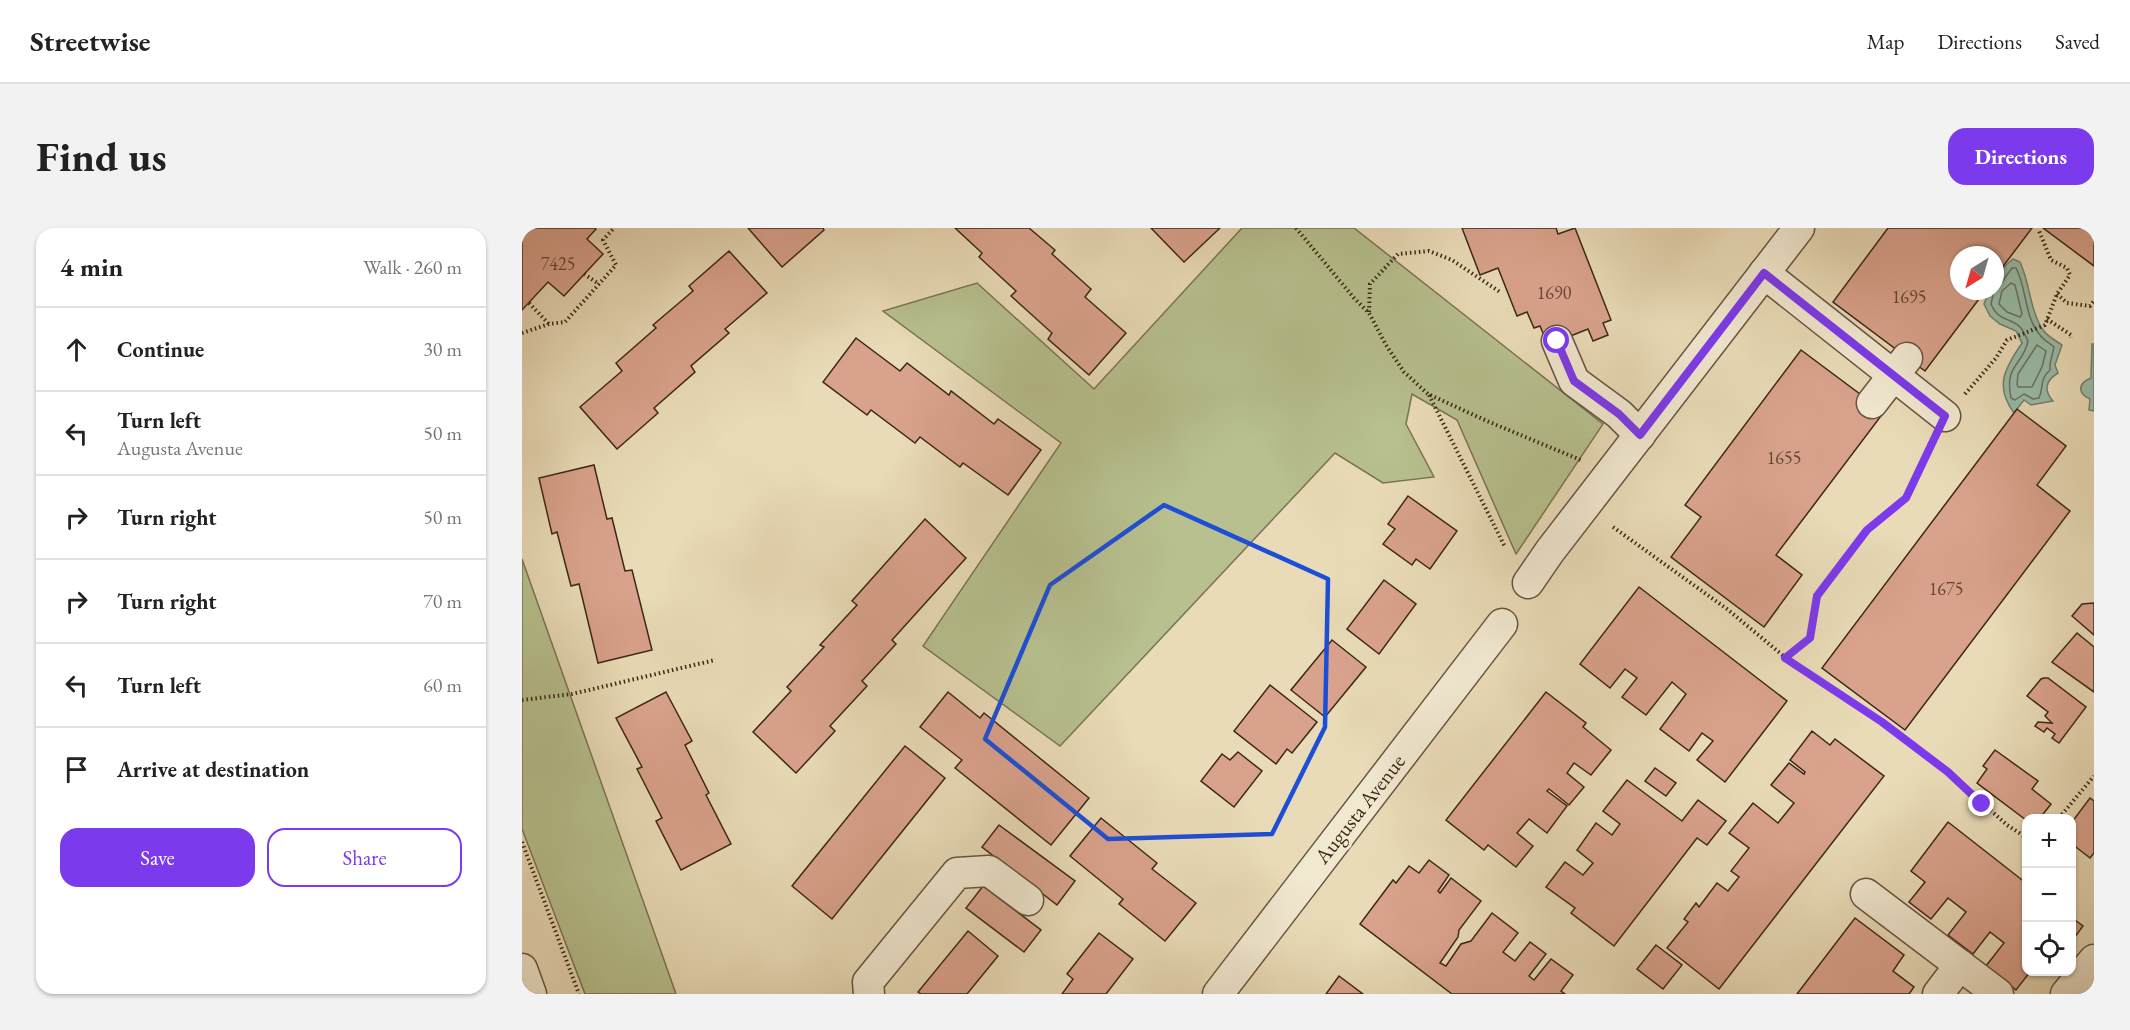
<!DOCTYPE html>
<html lang="en">
<head>
<meta charset="utf-8">
<style>
  body { margin:0; font-family:"EB Garamond",serif; background:#f2f2f2; color:#222 }
  .controls { position:absolute; right:18px; bottom:18px; display:grid; overflow:hidden; border-radius:12px; box-shadow:0 2px 4px #0004 }
  .controls button { width:54px; height:54px; display:grid; place-items:center; padding:0; border:0; border-bottom:2px solid #e0e0e0; background:#fff; color:#222; font:30px sans-serif }
  .compass { position:absolute; left:1428px; top:18px; width:54px; height:54px; border-radius:50%; background:#fff; box-shadow:0 2px 4px #0004; rotate:217deg }
  .stop { position:absolute; width:18px; height:18px; margin:-14px; border:4px solid #7c3aed; border-radius:50%; background:#fff }
  .stop.end { background:#7c3aed; border-color:#fff; box-shadow:0 2px 6px #0008 }
  .list { margin:0; padding:0; list-style:none }
  h2 { display:flex; justify-content:space-between; align-items:center; height:78px; margin:0; padding:0 24px; font-size:26px }
  h2 small { font-size:20px; font-weight:400; color:#767676 }
  .list li { display:grid; grid-template-columns:39px 1fr auto; gap:18px; align-items:center; box-sizing:border-box; height:84px; padding:0 24px; border-top:2px solid #e0e0e0 }
  .list b { display:block; font-size:22px; white-space:nowrap }
  .list p { margin:0; font-size:20px; white-space:nowrap; color:#767676 }
  .list em { font-size:20px; font-style:normal; color:#767676 }
  .actions { display:flex; gap:12px; padding:18px 24px }
  .actions a { flex:1; padding:14px 0; border:2px solid #7c3aed; border-radius:18px; text-align:center; font-size:21px; color:#7c3aed }
  .actions .main { background:#7c3aed; color:#fff }
  .icon { flex:none; width:33px; height:33px; fill:none; stroke:currentColor; stroke-width:2; stroke-linecap:round; stroke-linejoin:round }
  .map { position:relative; flex:none; width:1572px; height:766px; overflow:hidden; border-radius:18px }
  header { display:flex; align-items:center; gap:36px; box-sizing:border-box; height:84px; padding:0 30px; background:#fff; border-bottom:2px solid #e0e0e0 }
  header strong { font-size:28px }
  nav { display:flex; gap:33px; margin-inline-start:auto; font-size:21px }
  .intro { display:flex; align-items:center; justify-content:space-between; box-sizing:border-box; height:144px; padding:0 36px }
  h1 { margin:0; font-size:42px }
  .button { padding:15px 27px; border-radius:18px; background:#7c3aed; color:#fff; font-size:21px; font-weight:700 }
  main { display:flex; gap:36px; padding:0 36px }
  aside { flex:1; background:#fff; border-radius:18px; box-shadow:0 2px 4px #0004 }
  .map>svg:first-child { display:block }
</style>
</head>
<body>
<header>
<strong>Streetwise</strong>
<nav><a>Map</a><a>Directions</a><a>Saved</a></nav>
</header>
<div class="intro"><h1>Find us</h1><a class="button">Directions</a></div>
<main>
<aside>
<h2>4 min<small>Walk · 260 m</small></h2>
<ul class="list">
<li><svg class="icon" aria-label="ahead" viewBox="0 0 24 24"><path d="M12 20V5M6 11l6-6 6 6"/></svg><div><b>Continue</b></div><em>30 m</em></li>
<li><svg class="icon" aria-label="left" viewBox="0 0 24 24"><path d="M17 20v-9H6M10 6l-5 5 5 5"/></svg><div><b>Turn left</b><p>Augusta Avenue</p></div><em>50 m</em></li>
<li><svg class="icon" aria-label="right" viewBox="0 0 24 24"><path d="M7 20v-9h11M14 6l5 5-5 5"/></svg><div><b>Turn right</b></div><em>50 m</em></li>
<li><svg class="icon" aria-label="right" viewBox="0 0 24 24"><path d="M7 20v-9h11M14 6l5 5-5 5"/></svg><div><b>Turn right</b></div><em>70 m</em></li>
<li><svg class="icon" aria-label="left" viewBox="0 0 24 24"><path d="M17 20v-9H6M10 6l-5 5 5 5"/></svg><div><b>Turn left</b></div><em>60 m</em></li>
<li><svg class="icon" aria-label="arrive" viewBox="0 0 24 24"><path d="M6 21V4h12l-3 4 3 4H6"/></svg><div><b>Arrive at destination</b></div></li>
</ul>
<div class="actions"><a class="main">Save</a><a>Share</a></div>
</aside>
<div class="map">
<svg width="1572" height="766" viewBox="0 0 1572 766">
  <rect width="100%" height="100%" fill="#e9dbb7"/>
  <filter id="stains"><feTurbulence type="fractalNoise" baseFrequency=".00333" numOctaves="4"/><feColorMatrix values="0 0 0 0 .2 0 0 0 0 .09 0 0 0 0 .02 0 0 0 .5 -.17"/></filter>
  <radialGradient id="worn" r=".72"><stop offset=".6" stop-color="#630" stop-opacity="0"/><stop offset="1" stop-color="#630" stop-opacity=".3"/></radialGradient>
  <g fill="#b7c08e" stroke="#7a7454" stroke-width="1.5">
    <polygon points="720,0 832,0 1081,196 994,326 935,192 890,166 884,196 912,249 861,255 813,225 538,518 401,418 539,215 361,83 455,55 572,161"/>
    <polygon points="0,331 154,766 63,766 0,601"/>
  </g>
  <g fill="#99bca8" stroke="#74806f" stroke-width="1.5">
    <path d="M 1491,31 L 1498,34 C 1508,55 1508,83 1521,102 C 1525,108 1534,113 1540,117 L 1533,137 L 1536,145 C 1524,152 1521,162 1531,173 L 1509,177 L 1502,172 L 1492,185 C 1472,158 1483,140 1500,115 L 1494,103 L 1478,96 L 1468,88 L 1462,76 L 1467,63 L 1473,63 C 1473,51 1481,38 1491,31 Z"/>
    <path d="M 1570,116 L 1572,116 L 1572,183 L 1567,182 L 1568,171 C 1555,165 1556,155 1569,150 Z"/>
  </g>
  <g fill="none" stroke-linecap="round" stroke-linejoin="round">
    <g stroke="#6b7261" stroke-width="1.5">
      <polygon points="1489,55 1493,57 1500,86 1498,89 1485,84 1477,76 1480,63"/>
      <path d="M 1472,63 L 1469,76 C 1477,95 1490,89 1499,100 C 1502,104 1504,109 1506,113 C 1501,138 1482,136 1489,170 L 1493,172 L 1502,166 L 1511,171 L 1517,170 C 1522,159 1517,152 1528,142 L 1528,136 L 1532,119 C 1528,115 1521,112 1518,107 C 1502,89 1505,60 1494,40 L 1490,40 L 1480,54 L 1473,56"/>
      <polygon points="1515,117 1524,123 1520,139 1510,159 1496,159 1495,156 1496,146"/>
    </g>
  </g>
  <g fill="#d9a28c" stroke="#3d271a" stroke-width="1.5">
    <polygon points="0,0 73,0 74,1 65,11 81,26 42,68 26,54 0,82"/>
    <polygon points="226,0 301,0 302,2 260,39"/>
    <polygon points="433,0 507,0 533,22 530,26 569,61 563,69 604,105 567,147 526,111 530,105 489,68 494,63 457,29 460,25"/>
    <polygon points="629,0 698,0 662,34"/>
    <polygon points="940,0 1034,0 1036,6 1053,0 1089,92 1081,95 1086,107 1071,113 1066,101 1026,117 1018,98 1012,100 1005,84 995,88 976,40 958,47"/>
    <polygon points="1366,0 1510,0 1473,49 1473,27 1437,27 1437,63 1463,63 1403,143 1311,74"/>
    <polygon points="1521,0 1572,0 1572,38"/>
    <polygon points="207,23 245,65 203,101 207,105 169,138 173,144 132,180 136,185 95,221 58,179 100,143 94,135 134,100 131,97 171,63 167,58"/>
    <polygon points="334,110 378,143 385,135 427,167 429,163 472,196 476,191 519,222 486,267 441,235 438,239 398,209 393,215 349,182 345,187 301,154"/>
    <polygon points="1279,122 1362,184 1254,327 1280,347 1242,399 1149,329 1179,289 1163,277"/>
    <polygon points="1495,181 1544,218 1515,257 1548,283 1383,502 1300,440"/>
    <polygon points="72,237 85,291 90,290 103,343 110,342 130,422 76,435 57,356 49,358 35,304 30,306 17,250"/>
    <polygon points="886,268 935,303 908,341 894,331 890,337 861,316 873,301 866,296"/>
    <polygon points="403,291 444,330 370,412 374,416 340,453 345,458 308,498 313,503 274,545 231,504 269,463 265,459 302,419 298,417 335,377 330,373"/>
    <polygon points="862,352 894,376 857,426 825,401"/>
    <polygon points="1117,359 1265,473 1203,554 1175,532 1191,513 1180,505 1167,523 1138,501 1164,466 1150,454 1124,487 1100,469 1115,450 1103,441 1088,460 1058,436"/>
    <polygon points="1572,375 1572,407 1550,388 1560,376"/>
    <polygon points="1555,405 1572,419 1572,464 1530,434"/>
    <polygon points="810,412 844,439 803,489 769,462"/>
    <polygon points="1522,450 1526,450 1564,479 1537,515 1530,510 1533,506 1525,500 1522,504 1513,498 1516,494 1530,495 1523,488 1526,484 1505,468 1519,451"/>
    <polygon points="748,457 795,494 770,525 765,521 754,536 712,503"/>
    <polygon points="144,464 170,513 163,517 187,565 184,567 209,616 159,642 134,593 140,590 115,541 120,539 94,490"/>
    <polygon points="426,464 458,490 462,485 567,570 529,617 433,540 440,532 398,499"/>
    <polygon points="1024,464 1064,495 1061,499 1089,522 1069,547 1052,535 1045,545 1062,559 1047,577 1027,561 1025,563 1045,578 1025,605 1007,591 995,605 1011,618 994,639 966,617 962,622 924,592"/>
    <polygon points="1290,503 1308,517 1313,511 1362,548 1197,761 1145,720 1166,694 1162,691 1174,675 1177,679 1195,655 1206,663 1217,649 1209,643 1227,620 1207,605 1231,575 1256,595 1272,575 1249,557 1267,535 1282,546 1283,544 1268,532"/>
    <polygon points="383,518 423,550 310,691 270,658"/>
    <polygon points="1473,522 1516,553 1510,561 1529,576 1518,590 1504,592 1455,555 1465,541 1461,538"/>
    <polygon points="716,524 740,543 712,579 679,553 700,526 708,532"/>
    <polygon points="1133,540 1154,555 1144,568 1123,553"/>
    <polygon points="1105,552 1160,593 1176,572 1204,593 1185,617 1175,610 1092,718 1049,685 1053,680 1024,659 1043,634 1061,647 1071,635 1055,622 1074,595 1090,607 1098,596 1081,583"/>
    <polygon points="1568,570 1572,573 1572,625 1568,630 1550,616 1550,594"/>
    <polygon points="579,590 635,635 630,641 674,675 643,713 597,676 601,671 548,628"/>
    <polygon points="1426,594 1504,655 1504,744 1508,744 1494,762 1464,738 1482,715 1468,704 1451,726 1426,707 1444,684 1426,670 1409,691 1387,674 1403,654 1389,643"/>
    <polygon points="477,597 553,653 535,677 460,619"/>
    <polygon points="907,632 927,647 916,663 918,665 929,650 959,673 937,702 936,709 918,735 924,738 939,716 949,713 970,685 996,705 981,724 993,733 1008,714 1024,726 1007,748 1012,752 1029,731 1051,747 1039,763 1043,766 930,766 838,696 871,652 874,655 887,638 897,645"/>
    <polygon points="461,658 519,702 502,724 444,680"/>
    <polygon points="1333,690 1382,727 1371,743 1392,759 1387,766 1275,766"/>
    <polygon points="1550,690 1561,698 1550,713"/>
    <polygon points="446,703 476,728 445,766 399,766 396,764"/>
    <polygon points="577,705 611,731 584,766 540,766 551,751 545,746"/>
    <polygon points="1134,717 1160,737 1141,761 1115,741"/>
    <polygon points="817,748 841,766 804,766"/>
  </g>
  <g fill="none" stroke-linecap="round" stroke-linejoin="round">
    <g stroke="#685441" stroke-width="33">
      <g id="minor">
        <polyline points="1242,45 1423,188"/>
        <polyline points="1035,113 1052,153 1097,186 1118,207"/>
        <polyline points="1350,175 1385,130"/>
        <polyline points="1006,355 1028,323 1277,0"/>
        <polyline points="1344,666 1476,766"/>
        <polyline points="0,741 9,766"/>
        <polyline points="347,766 346,754 435,645 467,643 506,672"/>
        <polyline points="696,766 980,396"/>
        <polyline points="1416,766 1438,737"/>
        <polyline points="1544,766 1572,732"/>
      </g>
    </g>
    <g stroke="#3d271a" stroke-width="4" stroke-dasharray="1.5 3" stroke-linecap="butt">
      <polyline points="774,0 832,70 847,85 864,117 882,144 906,166 965,193 1061,233"/>
      <polyline points="62,46 77,56"/>
      <polyline points="1535,66 1545,75 1568,78 1572,73"/>
      <polyline points="7,75 27,96"/>
      <polyline points="847,84 848,56 876,26 907,23 930,32 978,64"/>
      <polyline points="1525,91 1549,107 1549,110"/>
      <polyline points="0,105 27,96 43,94 94,37 81,12 92,0"/>
      <polyline points="1443,166 1474,130 1485,112 1523,97 1535,66 1548,47 1545,40 1529,32 1517,3"/>
      <polyline points="907,167 983,319"/>
      <polyline points="1091,299 1205,381 1270,435 1314,463 1400,524 1426,545 1485,597 1502,608 1504,608"/>
      <polyline points="1263,430 1288,410 1295,368 1345,302 1384,269 1411,214"/>
      <polyline points="0,472 50,466 193,432"/>
      <polyline points="1537,590 1572,548"/>
      <polyline points="0,614 57,766"/>
    </g>
    <use href="#minor" stroke="#f1e8d0" stroke-width="30"/>
  </g>
  <g fill="none" stroke-linecap="round" stroke-linejoin="round">
    <polyline stroke="#7c3aed" stroke-width="8" points="1035,113 1052,153 1097,186 1118,207 1242,45 1423,188 1384,270 1345,302 1295,368 1288,410 1263,430 1360,494 1426,544 1460,576"/>
  </g>
  <path fill="none" stroke="#1d4ed8" stroke-width="4.5" stroke-linejoin="round" d="M 642,277 L 806,351 L 803,499 L 750,606 L 586,611 L 463,511 L 528,357 Z"/>
  <g text-anchor="middle" stroke-width="6" stroke-linejoin="round" paint-order="stroke">
    <g font-size="18" fill="#644636">
      <text x="36" y="42">7425</text>
      <text x="1032" y="71">1690</text>
      <text x="1387" y="75">1695</text>
      <text x="1262" y="236">1655</text>
      <text x="1424" y="367">1675</text>
    </g>
    <g font-size="21" fill="#3d271a" stroke="#f1e8d0">
      <text transform="translate(838 581) rotate(-52)" y="7">Augusta Avenue</text>
    </g>
  </g>
  <rect width="100%" height="100%" filter="url(#stains)"/>
  <rect width="100%" height="100%" fill="url(#worn)"/>
</svg>
<div class="controls">
<button>+</button>
<button>−</button>
<button><svg class="icon" aria-label="locate" viewBox="0 0 24 24"><circle cx="12" cy="12" r="6"/><path d="M12 2v4M12 18v4M2 12h4M18 12h4"/></svg></button>
</div>
<svg class="compass" viewBox="-18 -18 36 36"><path d="M0-13l5 13h-10z" fill="#e53935"/><path d="M0 13l5-13h-10z" fill="#767676"/></svg>
<div class="stop" style="left:1035px;top:113px"></div>
<div class="stop end" style="left:1460px;top:576px"></div>
</div>
</main>
</body>
</html>
